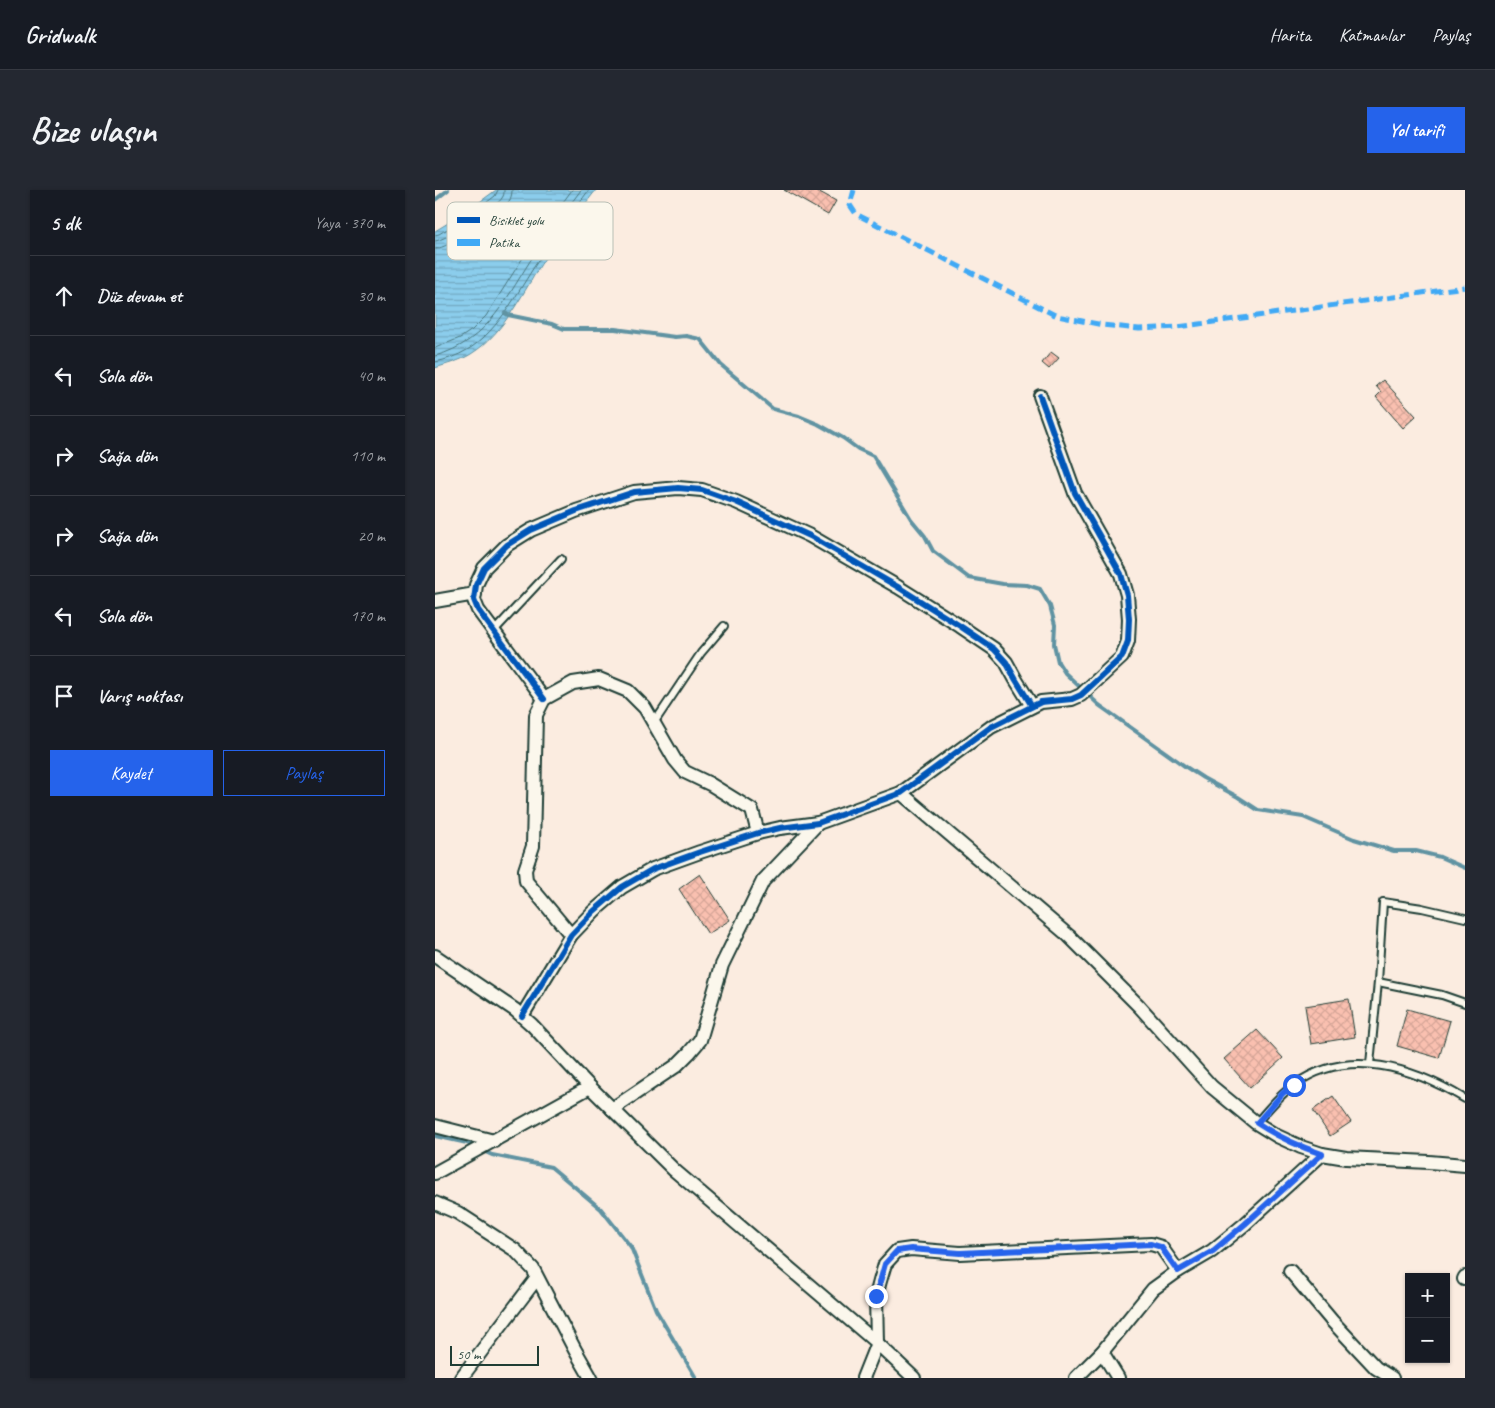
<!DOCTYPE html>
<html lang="tr">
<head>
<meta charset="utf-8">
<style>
  body { margin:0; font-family:Caveat,sans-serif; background:#242831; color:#f1f3f6 }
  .controls { position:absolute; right:15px; bottom:15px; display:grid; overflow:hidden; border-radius:0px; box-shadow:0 1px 4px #0004 }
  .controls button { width:45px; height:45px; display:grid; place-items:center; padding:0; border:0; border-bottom:1px solid #363941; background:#171b24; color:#f1f3f6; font:25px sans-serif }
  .scale { position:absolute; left:15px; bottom:12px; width:89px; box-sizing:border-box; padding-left:5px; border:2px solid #1f3d34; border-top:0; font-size:14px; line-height:18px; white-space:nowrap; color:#1f3d34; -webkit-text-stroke:4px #fbf7ec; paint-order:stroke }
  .stop { position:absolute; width:15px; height:15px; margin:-11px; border:4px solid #2563eb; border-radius:50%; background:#fff }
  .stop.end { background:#2563eb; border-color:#fff; box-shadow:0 1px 5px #0008 }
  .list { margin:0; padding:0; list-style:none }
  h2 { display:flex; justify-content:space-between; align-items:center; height:65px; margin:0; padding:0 20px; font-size:21px }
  h2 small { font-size:16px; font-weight:400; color:#9ea1a6 }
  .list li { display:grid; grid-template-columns:32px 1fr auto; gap:15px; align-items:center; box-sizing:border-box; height:80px; padding:0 20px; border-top:1px solid #363941 }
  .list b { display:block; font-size:19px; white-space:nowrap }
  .list em { font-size:16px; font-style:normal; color:#9ea1a6 }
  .actions { display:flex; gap:10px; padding:15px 20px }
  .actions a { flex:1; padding:11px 0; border:1px solid #2563eb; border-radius:0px; text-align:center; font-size:18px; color:#2563eb }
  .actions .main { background:#2563eb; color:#fff }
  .icon { flex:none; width:28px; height:28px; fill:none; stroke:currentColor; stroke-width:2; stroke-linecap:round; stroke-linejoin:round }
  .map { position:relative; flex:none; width:1030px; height:1188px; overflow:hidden; border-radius:0px }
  header { display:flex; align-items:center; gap:30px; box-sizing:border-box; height:70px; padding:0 25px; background:#171b24; border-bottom:1px solid #363941 }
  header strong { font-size:24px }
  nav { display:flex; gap:28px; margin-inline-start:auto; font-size:18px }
  .intro { display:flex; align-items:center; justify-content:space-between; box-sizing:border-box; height:120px; padding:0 30px }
  h1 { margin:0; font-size:35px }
  .button { padding:12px 22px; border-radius:0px; background:#2563eb; color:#fff; font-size:18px; font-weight:700 }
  main { display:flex; gap:30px; padding:0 30px }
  aside { flex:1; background:#171b24; border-radius:0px; box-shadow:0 1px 4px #0004 }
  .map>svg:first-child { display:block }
</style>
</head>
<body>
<header>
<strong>Gridwalk</strong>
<nav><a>Harita</a><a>Katmanlar</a><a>Paylaş</a></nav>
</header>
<div class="intro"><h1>Bize ulaşın</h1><a class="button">Yol tarifi</a></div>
<main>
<aside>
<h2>5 dk<small>Yaya · 370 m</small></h2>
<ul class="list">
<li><svg class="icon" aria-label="ahead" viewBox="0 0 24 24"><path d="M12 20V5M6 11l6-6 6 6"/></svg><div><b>Düz devam et</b></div><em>30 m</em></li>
<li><svg class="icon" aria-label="left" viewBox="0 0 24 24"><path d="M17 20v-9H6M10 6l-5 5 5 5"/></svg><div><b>Sola dön</b></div><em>40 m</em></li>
<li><svg class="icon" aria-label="right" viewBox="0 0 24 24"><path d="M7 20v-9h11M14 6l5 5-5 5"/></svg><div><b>Sağa dön</b></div><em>110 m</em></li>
<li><svg class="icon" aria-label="right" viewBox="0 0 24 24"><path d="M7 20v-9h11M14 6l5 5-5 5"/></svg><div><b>Sağa dön</b></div><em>20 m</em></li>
<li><svg class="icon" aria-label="left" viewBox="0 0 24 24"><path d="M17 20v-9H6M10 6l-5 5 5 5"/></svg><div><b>Sola dön</b></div><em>170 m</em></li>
<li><svg class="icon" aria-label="arrive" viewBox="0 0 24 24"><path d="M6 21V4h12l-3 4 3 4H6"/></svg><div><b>Varış noktası</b></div></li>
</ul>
<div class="actions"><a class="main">Kaydet</a><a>Paylaş</a></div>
</aside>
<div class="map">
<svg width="1030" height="1188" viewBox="0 0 1030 1188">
  <defs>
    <pattern id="water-rules" width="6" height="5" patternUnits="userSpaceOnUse" patternTransform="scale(1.25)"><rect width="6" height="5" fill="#8bcdec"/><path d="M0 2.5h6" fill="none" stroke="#71a8c0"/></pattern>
    <pattern id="building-cross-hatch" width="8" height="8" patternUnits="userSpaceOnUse" patternTransform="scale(1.25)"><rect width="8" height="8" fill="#fac0b0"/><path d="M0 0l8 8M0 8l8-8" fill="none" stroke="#d6a698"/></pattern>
  </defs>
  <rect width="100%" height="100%" fill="#fbece0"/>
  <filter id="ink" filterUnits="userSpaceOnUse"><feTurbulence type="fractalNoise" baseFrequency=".02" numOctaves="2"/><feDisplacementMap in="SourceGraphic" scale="10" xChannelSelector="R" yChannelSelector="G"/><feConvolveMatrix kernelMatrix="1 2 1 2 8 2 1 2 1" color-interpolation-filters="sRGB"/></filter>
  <g filter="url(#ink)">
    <path fill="url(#water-rules)" stroke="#6093a2" d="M 61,0 L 161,0 C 144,22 126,44 110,68 C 89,100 70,143 36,164 C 25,171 12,174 0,178 L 0,41 L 31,22 Z"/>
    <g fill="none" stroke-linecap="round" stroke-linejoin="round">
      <g stroke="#4a777e" stroke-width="1">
        <polyline points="0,45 4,44 34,26 60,6 63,0"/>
        <path d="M 0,51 C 10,51 62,17 67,8 C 69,5 69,4 69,0"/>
        <path d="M 0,59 C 14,58 61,26 71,15 C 75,11 77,6 77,0"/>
        <polyline points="0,158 25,148 37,140 51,126 96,55 137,0"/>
        <path d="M 0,166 C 55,151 72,105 101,62 C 115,41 131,20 146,0"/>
        <path d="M 0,172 C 11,170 22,166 32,160 C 65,141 86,95 107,65 C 122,42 138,21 154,0"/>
      </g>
      <g stroke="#6093a2" stroke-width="4">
        <polyline points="0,10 13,0"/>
        <polyline points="70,123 73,125 117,134 129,139 180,139 240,147 251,146 265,149 286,175 338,219 364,226 383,234 408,248 423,259 438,266 476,329 490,346 498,361 534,388 568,394 592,395 605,399 615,416 620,435 619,454 623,472 630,483 664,515 751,577 768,588 803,607 823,620 868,627 919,649 959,661 981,661 1005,667 1030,678"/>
        <polyline points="0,946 32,953 40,957"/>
        <polyline points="46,960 57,965 116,977 166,1019 196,1057 221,1120 261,1188"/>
      </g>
    </g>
    <g fill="url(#building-cross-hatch)" stroke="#1f3d34">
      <polygon points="349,0 381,0 401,11 393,25"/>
      <polygon points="616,162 624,168 614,179 607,173"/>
      <polygon points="948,190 981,226 968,238 941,207 946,202 941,196"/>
      <polygon points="265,684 295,730 273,744 244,699"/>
      <polygon points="914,809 920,847 876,854 870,816"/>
      <polygon points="972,819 1015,831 1004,868 962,856"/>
      <polygon points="822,840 848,868 815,898 789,869"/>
      <polygon points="898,906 916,932 895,946 878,920"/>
    </g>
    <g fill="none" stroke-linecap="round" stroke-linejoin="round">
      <g stroke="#1f3d34" stroke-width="10">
        <g id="lane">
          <polyline points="59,441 126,369"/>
          <polyline points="219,533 266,463 289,436"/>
          <polyline points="943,792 1007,805 1030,813"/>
          <polyline points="935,874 943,792 948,712 987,718 1030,728"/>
          <path d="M 821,933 C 833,920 844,905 859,895 C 913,856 979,878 1030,909"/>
        </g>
      </g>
      <g stroke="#1f3d34" stroke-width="16">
        <g id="street">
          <polyline points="0,411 40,404"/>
          <polyline points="109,509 43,420 39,410 41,395 49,378 72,355 96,340 141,321 199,302 243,298 267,300 301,312 375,346 463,397 525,436 559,459 571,472 581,490 597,516"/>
          <polyline points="466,603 634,746 704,816 777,897 821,933 842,946 866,957 887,964 911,968 994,972 1030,975"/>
          <polyline points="136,745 91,691 90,680 98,656 101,525 109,509 138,493 164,489 193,501 210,518 240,570 250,582 275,594 317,620 323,643"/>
          <polyline points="0,766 80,820 97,835 155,897 239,980 442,1153 479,1188"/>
          <polyline points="87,826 136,745 159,721 187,697 218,679 265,662 323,643 345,638 383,633 466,603 556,537 606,512 637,509 646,505 687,467 693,451 694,429 692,405 686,384 640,303 605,206"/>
          <polyline points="177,919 241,876 254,863 265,850 287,775 328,691 383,633"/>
          <polyline points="0,936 59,951"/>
          <polyline points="0,983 155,897"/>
          <polyline points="0,1013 23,1023 80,1060 98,1079 140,1160 156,1188"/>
          <polyline points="855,1081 897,1131 941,1178 957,1188"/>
          <polyline points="1029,1089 1030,1087"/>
          <polyline points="667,1162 683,1188"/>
          <polyline points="26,1188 102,1088"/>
          <polyline points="428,1188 442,1153 441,1106 445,1091 450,1074 462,1061 476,1059 525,1063 716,1054 726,1057 743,1081"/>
          <polyline points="641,1188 667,1162 718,1099 743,1081 777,1061 810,1034 887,964"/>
        </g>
      </g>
      <use href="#lane" stroke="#fbf7ec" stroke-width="6"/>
      <use href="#street" stroke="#fbf7ec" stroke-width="12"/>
      <polyline stroke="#3fa9f5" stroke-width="5" stroke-dasharray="10 5" stroke-linecap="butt" points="419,0 415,15 421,24 622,126 668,135 704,139 743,137 1030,97"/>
      <g stroke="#fbf7ec" stroke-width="9">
        <g id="cycleway">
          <polyline points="109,509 43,420 39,410 41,395 49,378 72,355 96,340 141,321 199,302 243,298 267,300 301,312 375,346 463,397 525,436 559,459 571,472 581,490 597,516"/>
          <polyline points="87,826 136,745 159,721 187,697 218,679 265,662 323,643 345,638 383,633 466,603 556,537 606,512 637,509 646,505 687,467 693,451 694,429 692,405 686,384 640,303 605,206"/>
        </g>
      </g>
      <use href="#cycleway" stroke="#0057b8" stroke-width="6"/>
    </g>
  </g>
  <g fill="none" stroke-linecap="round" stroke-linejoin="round" filter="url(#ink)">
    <path stroke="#2563eb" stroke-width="6" d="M 441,1106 L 450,1074 L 462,1061 L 476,1059 L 525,1063 L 716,1054 L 726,1057 L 743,1081 L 778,1061 L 810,1034 L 887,964 C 863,956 843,947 822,933 L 848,903 L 859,895"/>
  </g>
  <rect x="12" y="12" width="166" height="58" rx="8" fill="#fbf7ec" stroke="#b9bfb5" stroke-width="1"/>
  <rect x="22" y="27" width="23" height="6" fill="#0057b8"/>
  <rect x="22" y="49" width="23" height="7" fill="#3fa9f5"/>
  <g font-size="14" fill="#1f3d34">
    <text x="54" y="35">Bisiklet yolu</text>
    <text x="54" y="57">Patika</text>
  </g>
</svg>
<div class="controls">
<button>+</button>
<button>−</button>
</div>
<div class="scale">50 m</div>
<div class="stop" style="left:859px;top:895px"></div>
<div class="stop end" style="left:441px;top:1106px"></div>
</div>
</main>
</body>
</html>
